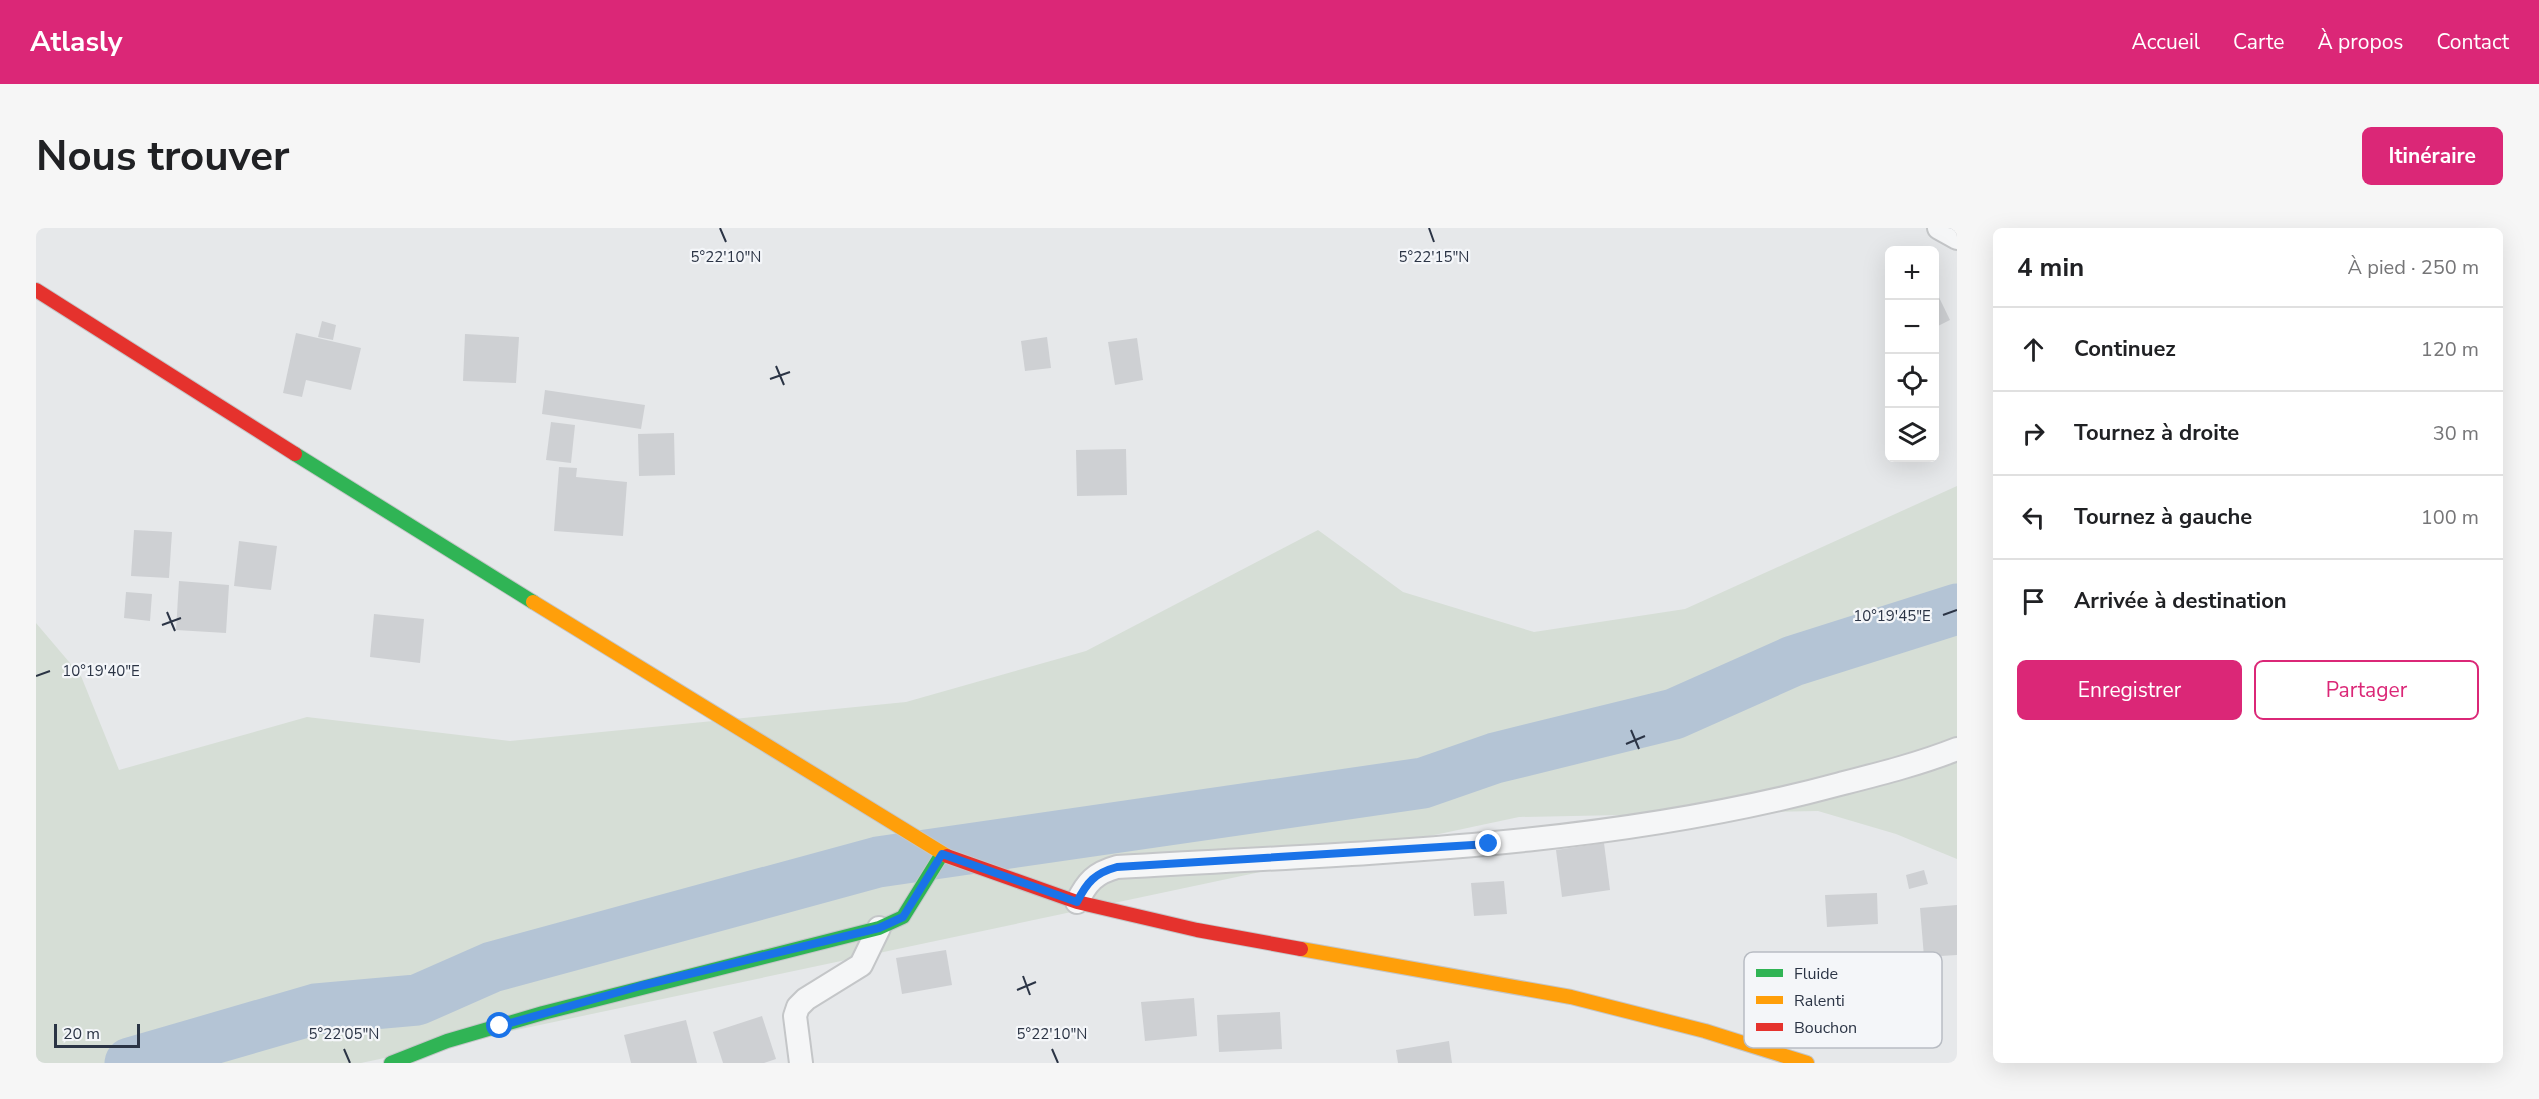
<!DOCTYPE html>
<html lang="fr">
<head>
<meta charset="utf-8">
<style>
  body { margin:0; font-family:"Nunito Sans",sans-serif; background:#f6f6f6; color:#202124 }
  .controls { position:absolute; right:18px; top:18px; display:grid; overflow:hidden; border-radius:9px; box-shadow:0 6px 24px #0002 }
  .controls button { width:54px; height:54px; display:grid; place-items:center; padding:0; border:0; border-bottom:2px solid #e0e0e0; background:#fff; color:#202124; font:30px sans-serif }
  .scale { position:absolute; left:18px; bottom:15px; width:86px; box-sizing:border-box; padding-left:6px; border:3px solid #2b3445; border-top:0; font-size:16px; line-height:21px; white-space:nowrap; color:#2b3445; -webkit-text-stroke:4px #f4f6f9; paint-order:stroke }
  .stop { position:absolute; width:18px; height:18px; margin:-14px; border:4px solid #1a73e8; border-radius:50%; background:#fff }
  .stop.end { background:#1a73e8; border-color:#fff; box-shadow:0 2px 6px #0008 }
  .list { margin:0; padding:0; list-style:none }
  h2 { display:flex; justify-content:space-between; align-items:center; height:78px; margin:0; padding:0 24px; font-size:26px }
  h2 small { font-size:20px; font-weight:400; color:#757577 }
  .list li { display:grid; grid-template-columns:39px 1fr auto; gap:18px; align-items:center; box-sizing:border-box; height:84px; padding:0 24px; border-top:2px solid #e0e0e0 }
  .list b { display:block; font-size:22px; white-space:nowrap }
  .list em { font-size:20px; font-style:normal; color:#757577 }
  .actions { display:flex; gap:12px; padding:18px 24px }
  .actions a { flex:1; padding:14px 0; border:2px solid #db2777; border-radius:9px; text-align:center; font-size:21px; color:#db2777 }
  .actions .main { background:#db2777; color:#fff }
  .icon { flex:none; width:33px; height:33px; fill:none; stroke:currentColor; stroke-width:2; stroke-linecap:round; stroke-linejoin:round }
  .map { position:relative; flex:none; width:1921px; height:835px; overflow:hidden; border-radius:9px }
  header { display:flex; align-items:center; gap:36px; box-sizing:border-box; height:84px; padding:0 30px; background:#db2777; color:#fff }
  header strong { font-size:28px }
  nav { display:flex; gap:33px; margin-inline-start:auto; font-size:21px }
  .intro { display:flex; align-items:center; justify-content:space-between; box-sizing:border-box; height:144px; padding:0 36px }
  h1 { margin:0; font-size:42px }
  .button { padding:15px 27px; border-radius:9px; background:#db2777; color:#fff; font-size:21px; font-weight:700 }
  main { display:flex; gap:36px; padding:0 36px }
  aside { flex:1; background:#fff; border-radius:9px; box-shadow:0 6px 24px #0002 }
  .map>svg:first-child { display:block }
</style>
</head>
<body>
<header>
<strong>Atlasly</strong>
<nav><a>Accueil</a><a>Carte</a><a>À propos</a><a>Contact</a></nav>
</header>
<div class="intro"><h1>Nous trouver</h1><a class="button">Itinéraire</a></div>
<main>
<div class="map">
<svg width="1921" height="835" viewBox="0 0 1921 835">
  <rect width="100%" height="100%" fill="#e6e8ea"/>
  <polygon fill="#d6ded6" points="1921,258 1921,631 1860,606 1782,583 1483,589 325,835 0,835 0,395 45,448 83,542 271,489 474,513 870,474 1050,423 1282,302 1367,364 1498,404 1649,381"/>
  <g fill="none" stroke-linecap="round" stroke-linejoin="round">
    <polyline stroke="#b4c4d5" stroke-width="51" points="94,835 280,781 381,772 456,739 842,634 1387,555 1459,530 1638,486 1757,433 1921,381"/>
  </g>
  <g fill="#ced0d3">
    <polygon points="1898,59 1914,92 1898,100"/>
    <polygon points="286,93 300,97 297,112 282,109"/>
    <polygon points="260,105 325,120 315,162 270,152 266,169 247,165"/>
    <polygon points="429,106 483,109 480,155 427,153"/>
    <polygon points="1011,109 1015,140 989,143 985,113"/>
    <polygon points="1101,110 1107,152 1079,157 1072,114"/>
    <polygon points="509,162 609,177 605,201 506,186"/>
    <polygon points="515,194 539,197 535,235 510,232"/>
    <polygon points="638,205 639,247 603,248 602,206"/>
    <polygon points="1090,221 1091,267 1041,268 1040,222"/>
    <polygon points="523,239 541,240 540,249 591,254 587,308 518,303"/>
    <polygon points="98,302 136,304 133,350 95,348"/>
    <polygon points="203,313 241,318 235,362 198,358"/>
    <polygon points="143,353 193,357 190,405 140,402"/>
    <polygon points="90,364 116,366 114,393 88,390"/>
    <polygon points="338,386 388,391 384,435 334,429"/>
    <polygon points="1568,615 1574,662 1526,669 1520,622"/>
    <polygon points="1888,642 1892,656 1873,661 1870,647"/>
    <polygon points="1468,653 1471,686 1438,688 1435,655"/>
    <polygon points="1841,665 1842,696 1791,699 1789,667"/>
    <polygon points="1921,677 1921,727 1888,729 1884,680"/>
    <polygon points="910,722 916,757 866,766 860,730"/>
    <polygon points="1158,770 1161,808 1109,813 1105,774"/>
    <polygon points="1244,784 1246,821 1183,824 1181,787"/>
    <polygon points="726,788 740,831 728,835 687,835 677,804"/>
    <polygon points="650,792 661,835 595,835 588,807"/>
    <polygon points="1413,813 1416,835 1362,835 1360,822"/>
  </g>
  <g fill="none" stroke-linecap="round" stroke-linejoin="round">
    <g stroke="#c4c6c8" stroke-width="26">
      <g id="street">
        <polyline points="1903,0 1921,10"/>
        <path d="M 1041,674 C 1051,654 1059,645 1081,639 C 1323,625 1568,620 1804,556 C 1843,546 1883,536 1921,521"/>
        <polyline points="765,835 759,788 762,779 770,771 825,737 843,700"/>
      </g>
    </g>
    <g stroke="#c4c6c8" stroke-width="16">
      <g id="fast">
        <polyline points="259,226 497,374"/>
        <polyline points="355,835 411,813 507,785 843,700 867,689 906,626"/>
      </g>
    </g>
    <g stroke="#c4c6c8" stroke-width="16">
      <g id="slow">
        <polyline points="497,374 911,628"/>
        <polyline points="1265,721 1535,769 1669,803 1771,835"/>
      </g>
    </g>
    <g stroke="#c4c6c8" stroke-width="16">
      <g id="jam">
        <polyline points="0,62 259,226"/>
        <polyline points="911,628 1041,674 1161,702 1265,721"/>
      </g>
    </g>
    <use href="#street" stroke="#f5f6f7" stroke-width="22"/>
    <use href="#fast" stroke="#30b455" stroke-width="14"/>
    <use href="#slow" stroke="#ff9f0a" stroke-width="14"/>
    <use href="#jam" stroke="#e5322d" stroke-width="14"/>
  </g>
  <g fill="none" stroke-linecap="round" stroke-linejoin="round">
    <path stroke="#1a73e8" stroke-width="8" d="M 464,798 L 604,758 L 843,700 L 867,689 L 906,626 L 1041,674 C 1051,654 1059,645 1081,639 L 1453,616"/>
  </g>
  <path fill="none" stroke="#2b3445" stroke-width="2" d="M 684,0 L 690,14M 1393,0 L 1398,14M 740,138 L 748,157M 734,151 L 754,144M 131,384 L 139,403M 1907,387 L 1921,382M 126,397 L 145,390M 0,448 L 14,443M 1595,502 L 1603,521M 1590,516 L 1609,508M 987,748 L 994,767M 981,762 L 1000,754M 308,821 L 314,835M 1016,821 L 1022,835"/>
  <rect x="1708" y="724" width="198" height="96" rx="9" fill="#f4f6f9" stroke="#b8bcc3" stroke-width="1.5"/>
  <rect x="1720" y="741" width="27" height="8" fill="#30b455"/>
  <rect x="1720" y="768" width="27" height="8" fill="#ff9f0a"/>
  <rect x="1720" y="795" width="27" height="8" fill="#e5322d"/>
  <g font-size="16" fill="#2b3445">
    <text x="1758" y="751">Fluide</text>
    <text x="1758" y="778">Ralenti</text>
    <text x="1758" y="805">Bouchon</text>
  </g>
  <g font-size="15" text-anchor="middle" fill="#2b3445" stroke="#f4f6f9" stroke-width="4.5" stroke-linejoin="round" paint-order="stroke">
    <text x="690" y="34">5°22'10"N</text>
    <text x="1398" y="34">5°22'15"N</text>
    <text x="1856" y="393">10°19'45"E</text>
    <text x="65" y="448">10°19'40"E</text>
    <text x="308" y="811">5°22'05"N</text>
    <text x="1016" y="811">5°22'10"N</text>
  </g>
</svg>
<div class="controls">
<button>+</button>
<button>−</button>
<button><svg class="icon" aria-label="locate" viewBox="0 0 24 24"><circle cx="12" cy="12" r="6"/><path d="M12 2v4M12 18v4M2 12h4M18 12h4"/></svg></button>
<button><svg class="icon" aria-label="layers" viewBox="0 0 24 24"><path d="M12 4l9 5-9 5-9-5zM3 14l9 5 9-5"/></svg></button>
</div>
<div class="scale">20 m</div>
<div class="stop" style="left:464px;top:798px"></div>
<div class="stop end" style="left:1453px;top:616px"></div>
</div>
<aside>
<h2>4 min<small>À pied · 250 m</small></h2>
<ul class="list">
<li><svg class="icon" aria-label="ahead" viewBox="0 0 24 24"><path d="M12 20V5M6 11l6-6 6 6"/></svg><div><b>Continuez</b></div><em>120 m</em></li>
<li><svg class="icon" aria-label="right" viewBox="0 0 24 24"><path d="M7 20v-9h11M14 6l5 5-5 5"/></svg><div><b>Tournez à droite</b></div><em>30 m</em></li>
<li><svg class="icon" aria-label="left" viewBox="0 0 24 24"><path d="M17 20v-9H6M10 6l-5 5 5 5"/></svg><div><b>Tournez à gauche</b></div><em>100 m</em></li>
<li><svg class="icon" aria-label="arrive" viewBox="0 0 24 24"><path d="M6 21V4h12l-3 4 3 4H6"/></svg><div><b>Arrivée à destination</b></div></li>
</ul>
<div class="actions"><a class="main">Enregistrer</a><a>Partager</a></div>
</aside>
</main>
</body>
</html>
